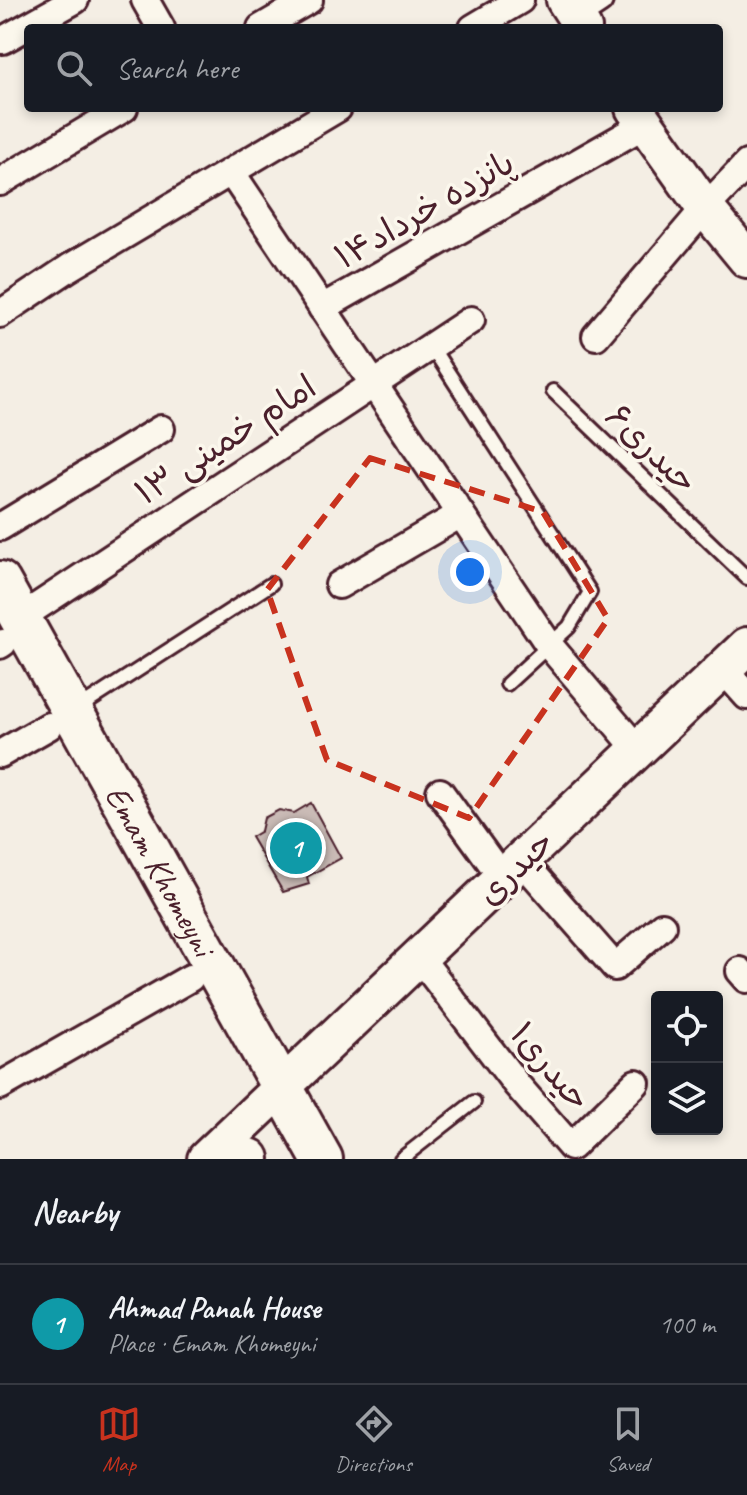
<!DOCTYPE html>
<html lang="en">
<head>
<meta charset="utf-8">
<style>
  body { margin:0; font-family:Caveat,"Playpen Sans Arabic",sans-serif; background:#20242c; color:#f1f3f6 }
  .controls { position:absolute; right:24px; bottom:24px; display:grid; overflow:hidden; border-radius:8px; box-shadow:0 4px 12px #0003 }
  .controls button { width:72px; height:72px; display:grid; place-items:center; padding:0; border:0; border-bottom:2px solid #363941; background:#171b24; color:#f1f3f6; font:40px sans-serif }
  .you { position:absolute; left:470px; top:572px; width:28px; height:28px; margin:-20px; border:6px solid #fff; border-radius:50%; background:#1a73e8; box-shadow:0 0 0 12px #1a73e833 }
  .badge { display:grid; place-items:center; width:52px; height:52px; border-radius:50%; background:#c8321e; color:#fff; font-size:26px; font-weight:700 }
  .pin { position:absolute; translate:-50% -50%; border:4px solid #fff; box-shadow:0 2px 8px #0006 }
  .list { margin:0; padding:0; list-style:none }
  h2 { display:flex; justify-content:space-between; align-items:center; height:104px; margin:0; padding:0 32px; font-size:34px }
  h2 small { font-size:26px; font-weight:400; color:#9ea1a6 }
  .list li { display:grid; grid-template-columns:52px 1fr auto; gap:24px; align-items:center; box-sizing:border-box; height:120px; padding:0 32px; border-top:2px solid #363941 }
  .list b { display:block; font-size:30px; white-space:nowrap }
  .list p { margin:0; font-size:26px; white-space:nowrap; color:#9ea1a6 }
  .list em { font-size:26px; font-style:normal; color:#9ea1a6 }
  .icon { flex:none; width:44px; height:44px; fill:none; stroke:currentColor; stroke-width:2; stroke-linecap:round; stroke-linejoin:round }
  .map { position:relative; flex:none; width:747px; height:1159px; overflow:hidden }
  .search { position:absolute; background:#171b24; box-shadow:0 4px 12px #0003; left:24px; right:24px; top:24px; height:88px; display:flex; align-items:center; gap:20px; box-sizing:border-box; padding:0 28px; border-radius:8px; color:#9ea1a6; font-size:30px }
  .sheet { height:224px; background:#171b24 }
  nav { display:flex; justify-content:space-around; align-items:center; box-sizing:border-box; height:112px; border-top:2px solid #363941; background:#171b24; font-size:22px; color:#9ea1a6 }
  nav a { display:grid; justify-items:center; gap:4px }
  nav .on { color:#c8321e }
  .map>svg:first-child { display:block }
</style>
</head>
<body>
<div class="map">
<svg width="747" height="1159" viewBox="0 0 747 1159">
  <rect width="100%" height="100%" fill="#f4eee4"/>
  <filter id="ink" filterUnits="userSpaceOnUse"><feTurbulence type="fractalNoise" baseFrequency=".0125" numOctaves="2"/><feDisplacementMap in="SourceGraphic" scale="16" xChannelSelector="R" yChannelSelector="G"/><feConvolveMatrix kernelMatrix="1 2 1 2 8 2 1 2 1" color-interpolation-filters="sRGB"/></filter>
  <g filter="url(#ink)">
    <polygon fill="#cabbb6" stroke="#4a1f2b" stroke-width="2" points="311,803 341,858 307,877 309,884 283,892 251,837 261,831 264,818 279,810 294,813"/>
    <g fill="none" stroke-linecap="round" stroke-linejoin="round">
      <g stroke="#4a1f2b" stroke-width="18">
        <g id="lane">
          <polyline points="431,346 590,592 569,627 507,684"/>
          <polyline points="553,391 747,578"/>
          <polyline points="76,710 271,584"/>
          <polyline points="401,1159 474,1102"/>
        </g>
      </g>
      <g stroke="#4a1f2b" stroke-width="32">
        <g id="street">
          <polyline points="145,0 161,28"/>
          <polyline points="575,16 599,0"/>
          <polyline points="261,28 309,0"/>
          <polyline points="473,28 520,0"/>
          <polyline points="3,40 75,0"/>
          <polyline points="231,172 549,645 638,750"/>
          <polyline points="0,182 124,108"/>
          <polyline points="322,308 644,125"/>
          <polyline points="0,314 69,268 338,108"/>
          <polyline points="596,336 705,208 747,164"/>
          <polyline points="0,527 161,429"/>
          <polyline points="339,585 461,514"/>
          <polyline points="20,618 471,320"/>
          <polyline points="0,645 3,643"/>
          <polyline points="723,669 747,696"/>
          <polyline points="0,754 49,726"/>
          <polyline points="440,792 503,879"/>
          <polyline points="522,861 615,967 662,926"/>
          <polyline points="420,958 517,1085 571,1147 636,1083"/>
          <polyline points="740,971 747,979"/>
          <polyline points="0,1086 190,978"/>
        </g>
      </g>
      <g stroke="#4a1f2b" stroke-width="42">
        <g id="secondary">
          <polyline points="565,0 583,28"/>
          <polyline points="634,108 705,208 747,259"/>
          <polyline points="206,1159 747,646"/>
        </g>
      </g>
      <g stroke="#4a1f2b" stroke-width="46">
        <g id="primary">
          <path id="s1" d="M 0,582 L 322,1159"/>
          <polyline points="245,1159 249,1159"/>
        </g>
      </g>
      <use href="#lane" stroke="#fbf7ec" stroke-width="12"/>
      <use href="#street" stroke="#fbf7ec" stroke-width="26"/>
      <use href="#secondary" stroke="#fbf7ec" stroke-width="36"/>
      <use href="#primary" stroke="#fbf7ec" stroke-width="40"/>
    </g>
  </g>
  <path fill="none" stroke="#c8321e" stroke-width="6" stroke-dasharray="16 10" stroke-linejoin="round" d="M 370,458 L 543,512 L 608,619 L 469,818 L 327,760 L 267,590 Z"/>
  <g text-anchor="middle" stroke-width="7" stroke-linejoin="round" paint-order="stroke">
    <g font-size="34" fill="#4a1f2b" stroke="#fbf7ec">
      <text transform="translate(424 209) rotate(-30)" y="12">پانزده خرداد۱۴</text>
      <text transform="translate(225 439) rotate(-33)" y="12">امام خمینی ۱۳</text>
      <text transform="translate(652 448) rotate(44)" y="12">حیدری۶</text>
      <text transform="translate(515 867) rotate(-44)" y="12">حیدری</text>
      <text dy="12" stroke="none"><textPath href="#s1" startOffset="330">Emam Khomeyni</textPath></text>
      <text transform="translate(551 1066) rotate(50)" y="12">حیدری۱</text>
    </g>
  </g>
</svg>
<div class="controls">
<button><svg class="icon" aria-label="locate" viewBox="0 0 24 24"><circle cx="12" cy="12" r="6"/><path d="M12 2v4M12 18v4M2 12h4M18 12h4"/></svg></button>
<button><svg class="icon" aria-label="layers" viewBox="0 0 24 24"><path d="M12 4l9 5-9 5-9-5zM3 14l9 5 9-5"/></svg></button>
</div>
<div class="you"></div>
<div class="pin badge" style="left:296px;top:848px;background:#0f9aa8">1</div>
<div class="search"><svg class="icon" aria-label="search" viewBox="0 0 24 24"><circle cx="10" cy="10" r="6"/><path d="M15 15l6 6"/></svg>Search here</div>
</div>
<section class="sheet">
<h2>Nearby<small></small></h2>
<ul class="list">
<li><span class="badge" style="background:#0f9aa8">1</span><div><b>Ahmad Panah House</b><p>Place · Emam Khomeyni</p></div><em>100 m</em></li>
</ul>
</section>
<nav>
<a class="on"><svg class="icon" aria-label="map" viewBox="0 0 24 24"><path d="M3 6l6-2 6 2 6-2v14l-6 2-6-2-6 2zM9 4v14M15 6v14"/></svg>Map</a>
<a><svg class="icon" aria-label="directions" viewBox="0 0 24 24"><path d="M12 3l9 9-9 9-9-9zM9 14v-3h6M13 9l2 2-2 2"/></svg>Directions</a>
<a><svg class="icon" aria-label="saved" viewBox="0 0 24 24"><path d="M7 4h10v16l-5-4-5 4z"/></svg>Saved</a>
</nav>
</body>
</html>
